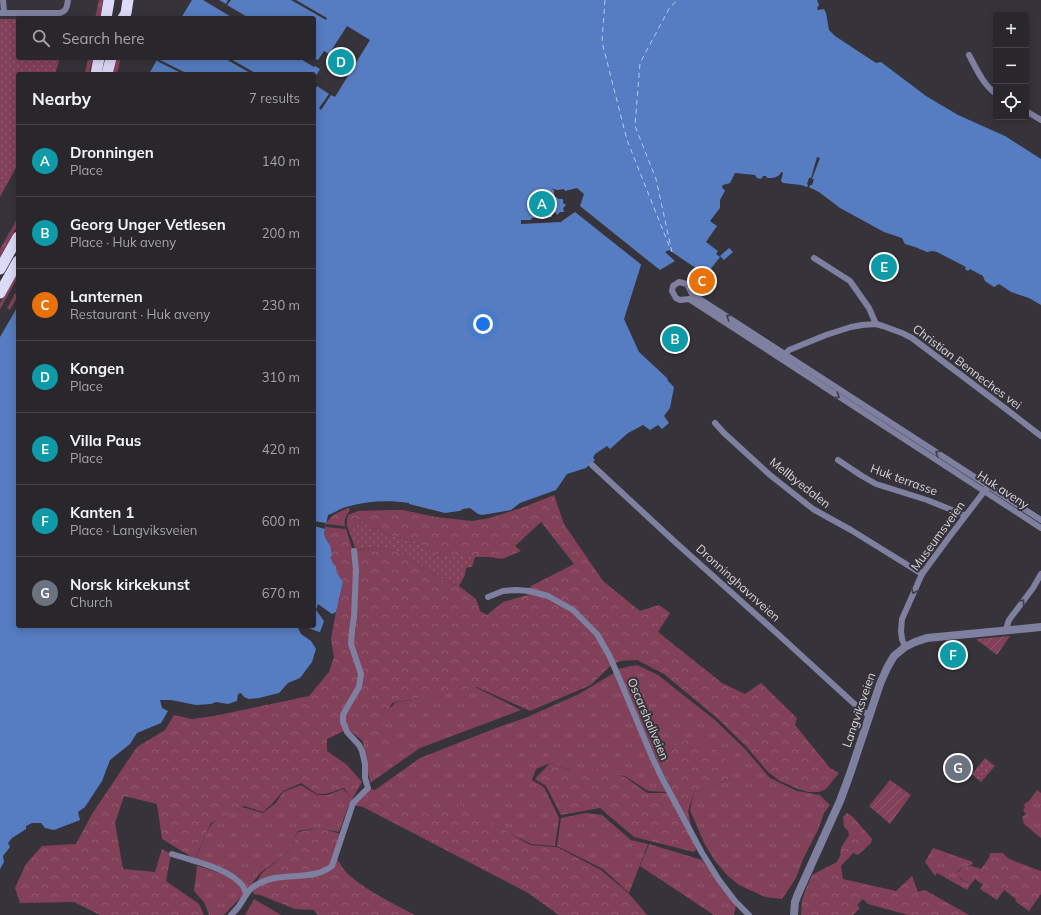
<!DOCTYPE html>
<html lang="en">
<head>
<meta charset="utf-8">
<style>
  body { margin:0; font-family:Mulish,sans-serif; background:#353238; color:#f1f3f6 }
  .controls { position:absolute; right:12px; top:12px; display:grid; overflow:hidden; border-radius:4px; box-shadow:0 2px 10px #0003 }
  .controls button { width:36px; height:36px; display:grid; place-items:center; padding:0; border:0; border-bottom:1px solid #454348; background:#29262c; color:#f1f3f6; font:20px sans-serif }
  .you { position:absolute; left:483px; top:324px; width:14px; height:14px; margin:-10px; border:3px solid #fff; border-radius:50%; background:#1a73e8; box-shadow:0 0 0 6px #1a73e833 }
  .badge { display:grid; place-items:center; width:26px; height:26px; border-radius:50%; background:#d93025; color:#fff; font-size:13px; font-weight:700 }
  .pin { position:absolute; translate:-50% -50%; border:2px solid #fff; box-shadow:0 1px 4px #0006 }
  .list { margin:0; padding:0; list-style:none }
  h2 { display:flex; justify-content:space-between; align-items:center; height:52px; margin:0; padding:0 16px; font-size:17px }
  h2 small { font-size:13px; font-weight:400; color:#a5a5a9 }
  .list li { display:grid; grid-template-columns:26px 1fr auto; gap:12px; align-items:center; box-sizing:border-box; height:72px; padding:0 16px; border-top:1px solid #454348 }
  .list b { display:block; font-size:15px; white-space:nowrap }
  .list p { margin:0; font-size:13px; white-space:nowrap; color:#a5a5a9 }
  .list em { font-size:13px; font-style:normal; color:#a5a5a9 }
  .icon { flex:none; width:22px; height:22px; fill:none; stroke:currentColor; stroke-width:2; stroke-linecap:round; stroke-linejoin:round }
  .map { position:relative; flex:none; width:1041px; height:915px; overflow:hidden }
  .search { position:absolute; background:#29262c; box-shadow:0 2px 10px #0003; left:16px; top:16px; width:300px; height:44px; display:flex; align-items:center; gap:10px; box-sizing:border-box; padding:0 14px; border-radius:4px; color:#a5a5a9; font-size:15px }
  .panel { position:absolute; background:#29262c; box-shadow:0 2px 10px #0003; left:16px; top:72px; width:300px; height:556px; border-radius:4px }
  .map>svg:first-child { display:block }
</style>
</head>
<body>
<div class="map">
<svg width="1041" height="915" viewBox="0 0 1041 915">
  <defs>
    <pattern id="grass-tufts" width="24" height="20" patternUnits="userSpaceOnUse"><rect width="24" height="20" fill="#834059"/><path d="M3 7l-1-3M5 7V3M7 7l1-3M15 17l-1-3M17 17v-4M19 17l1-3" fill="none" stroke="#945b70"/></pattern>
    <pattern id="forest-crowns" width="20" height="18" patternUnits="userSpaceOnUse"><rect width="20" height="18" fill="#834059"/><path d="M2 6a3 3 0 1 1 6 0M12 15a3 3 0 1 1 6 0" fill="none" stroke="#945b70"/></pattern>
    <pattern id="park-dots" width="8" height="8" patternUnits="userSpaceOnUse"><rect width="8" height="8" fill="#834059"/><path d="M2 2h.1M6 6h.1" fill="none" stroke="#945b70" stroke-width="1.8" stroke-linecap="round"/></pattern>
    <pattern id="garden-furrows" width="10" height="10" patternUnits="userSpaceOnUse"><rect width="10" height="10" fill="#834059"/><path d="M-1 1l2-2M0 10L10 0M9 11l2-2" fill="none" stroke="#945b70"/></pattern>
  </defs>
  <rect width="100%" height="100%" fill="#37333a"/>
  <g fill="url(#grass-tufts)">
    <polygon points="99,0 103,0 100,18 95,18"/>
    <polygon points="88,58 93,58 89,74 85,74"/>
    <polygon points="116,58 121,58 117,74 113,74"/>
    <polygon points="18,217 18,225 0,257 0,249"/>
    <polygon points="18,271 18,277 0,309 0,303"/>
    <polygon points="18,289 18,296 10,310 7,308"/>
    <polygon points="637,665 658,675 715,720 745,749 770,778 797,791 820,795 830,805 824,813 818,830 803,859 796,878 782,899 765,897 739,885 728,876 715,861 704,843 690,810 694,792 731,779 674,746 660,767 618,669"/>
    <polygon points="614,673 668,792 648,791 625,776 572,770 550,763 536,769 532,780 544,787 559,818 555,846 531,844 461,809 428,816 375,790 420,758 496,728 525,718 579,694"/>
    <polygon points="473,686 521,710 420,748 370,783 362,738 395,703"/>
    <path d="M 301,785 L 317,795 L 328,795 L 343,789 L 353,799 L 348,807 L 339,832 L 318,828 L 298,831 L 288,852 L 259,874 L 248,889 L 240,878 L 221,867 L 195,859 C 202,847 206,828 216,820 C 222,815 235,811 242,807 L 263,813 L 276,803 L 283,792 Z"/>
    <polygon points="1037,790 1041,793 1041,838 1024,824 1022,817 1026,814 1023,810 1025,807 1023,805 1029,801"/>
    <polygon points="586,813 602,815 631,840 648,844 629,893 603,869 557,846 561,818"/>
    <polygon points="649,844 702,860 736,905 734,915 714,915 640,866"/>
    <polygon points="933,848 973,862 972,865 963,867 957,872 961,880 971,884 967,890 937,873 935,876 925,862"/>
    <path d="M 197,866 C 211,870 241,877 243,895 L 224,915 L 209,915 L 204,902 L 194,891 Z"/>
  </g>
  <g fill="url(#forest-crowns)">
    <path d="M 554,495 L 564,524 L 603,581 L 640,611 L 659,605 L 670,613 L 658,632 L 722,683 L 745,694 L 761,683 L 797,718 L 795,725 L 830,768 L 839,773 L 826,789 L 819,792 L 808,792 L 798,789 L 780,781 L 768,772 L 746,746 L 717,718 L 664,674 L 637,660 L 620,661 L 609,667 L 591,685 L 530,711 L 477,687 L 392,703 L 382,727 L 397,738 L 391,749 L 364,742 L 348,729 L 327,739 L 327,751 L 347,765 L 362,782 L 352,799 L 344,788 L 326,794 L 317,794 L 301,783 L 283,791 L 272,804 L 263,812 L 244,806 L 211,823 L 195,859 L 162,839 L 157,804 L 124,796 L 115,823 L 123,869 L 155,872 L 162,849 L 171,854 L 166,881 L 199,904 L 204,915 L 100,915 L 74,902 L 20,903 L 15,888 L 26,864 L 42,846 L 76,844 L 92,814 L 137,747 L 165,730 L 174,715 L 192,719 L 214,716 L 309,696 L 329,672 L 334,657 L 331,639 L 336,612 L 343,582 L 336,571 L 330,557 L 330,545 L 324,535 L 325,527 L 346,529 L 353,551 L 377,547 L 396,551 L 447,582 L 459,586 L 476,599 L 480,611 L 487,615 L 503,602 L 527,595 L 531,586 L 574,564 L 541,522 L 515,546 L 521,551 L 502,559 L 489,557 L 443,557 L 414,541 L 389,535 L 377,529 L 371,528 L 362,522 C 357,526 354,527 347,526 L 347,520 L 348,515 L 358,511 L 390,510 L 403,510 L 436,517 L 472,521 L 490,518 L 524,507 Z"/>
    <path d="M 349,508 L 350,510 C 346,516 344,519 345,526 L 326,524 L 326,523 C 333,514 338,512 349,508 Z"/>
    <polygon points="689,739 713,747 731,767 731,779 694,792 688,811 696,850 694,852 634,837 600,808 561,815 546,786 535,779 550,763 571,770 598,769 625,777 647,793 668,793 672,790 660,767 674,746"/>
    <polygon points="370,789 387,792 429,815 459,804 530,845 557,847 601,870 628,893 638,904 647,915 559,915 528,893 363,807 354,805"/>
    <polygon points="847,813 853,817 872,839 871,843 858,855 853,853 841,866 843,879 896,891 912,876 918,892 925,890 969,915 908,915 868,904 863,899 857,905 860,908 853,915 801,915 802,900 804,894 812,875 837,862 841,854 840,853 841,848 849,835 848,831 844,827 843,817"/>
    <path d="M 319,828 L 341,834 L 334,855 C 338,860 341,866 345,871 C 361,888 394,904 415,915 L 318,915 L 314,910 L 295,909 L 260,895 L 254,894 L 252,890 L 261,874 L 288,852 L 298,832 Z"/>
    <path d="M 990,853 L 1003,853 L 1009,859 L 1041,871 L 1041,894 L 1029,911 L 1015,901 L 1016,899 L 1004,890 L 997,900 L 980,889 L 983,885 L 975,879 L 971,884 L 962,880 L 957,873 C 967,863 969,865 981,869 L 989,858 Z"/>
  </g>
  <g fill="url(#park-dots)">
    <polygon points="0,19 18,19 18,58 60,58 55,74 18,74 18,164 0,197"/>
    <path d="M 362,522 L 367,522 L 372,524 L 371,528 L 377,529 L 389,535 L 414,541 L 443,557 L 475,557 L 472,567 L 469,567 L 466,568 L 465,575 L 459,586 L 447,582 L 396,551 L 377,547 L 356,550 L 347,526 C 354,527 357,526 362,522 Z"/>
    <polygon points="985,758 995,766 981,782 972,774"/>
  </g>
  <g fill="url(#garden-furrows)">
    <polygon points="1010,636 997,655 976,639"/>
    <polygon points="890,780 911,795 890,824 869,806"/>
  </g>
  <polygon fill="#834059" points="254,899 281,915 245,915"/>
  <g fill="#567dc1">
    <path d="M 192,0 L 817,0 L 819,5 L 817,8 L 818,10 L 824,9 L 826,13 L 829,30 L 835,36 L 876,63 L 881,62 L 926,96 L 958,115 L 1005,136 L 1041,159 L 1041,305 L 1029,298 L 1011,292 L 999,284 L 994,287 L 985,281 L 983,276 L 970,269 L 968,271 L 965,269 L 966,267 L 937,252 L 933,251 L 927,252 L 915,247 L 905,244 L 902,238 L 884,232 L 840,208 L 819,192 L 813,189 L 801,185 L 783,183 L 781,181 L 783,173 L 781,172 C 779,178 772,178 767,178 L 766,176 L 763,176 L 761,179 L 757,178 L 755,175 L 735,173 L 730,183 L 723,185 L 722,187 L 725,191 L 720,200 L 720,208 L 710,221 L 717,226 L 706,242 L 718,251 L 716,254 L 720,257 L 706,275 L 669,250 L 665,252 L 675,261 L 660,270 L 645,259 L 641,265 L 624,319 L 639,352 L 667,378 L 668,381 L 674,387 L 670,408 L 664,416 L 669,423 L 662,429 L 658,425 L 650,430 L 643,425 L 628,433 L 610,449 L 607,446 L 595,454 L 593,458 L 595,460 L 586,468 L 567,474 L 556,490 L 520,503 L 511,510 L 482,515 L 478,514 L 470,508 L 463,509 L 460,511 L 459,511 L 445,513 L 409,504 L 409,503 C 388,500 366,501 346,507 C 339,509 334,513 328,515 L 324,534 L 326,539 L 330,545 L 332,556 L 330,557 L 334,565 L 336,566 L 336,571 L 343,582 L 336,612 L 332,614 L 318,604 L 316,610 L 324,621 L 320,632 L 316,631 L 304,626 L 314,626 L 314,74 L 149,74 L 158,58 L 314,58 L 314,18 L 181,18 Z"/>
    <polygon points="729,248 733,252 724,260 720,256"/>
    <polygon points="18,306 18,626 297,626 301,634 311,641 316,649 312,662 300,678 288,683 279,693 259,698 249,699 244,697 241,693 238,694 237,701 228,704 216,702 211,704 196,705 171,700 160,700 162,708 168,711 161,723 137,733 130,744 110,760 102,781 85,807 78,812 80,820 54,830 45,828 41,823 32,823 26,826 26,829 12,838 8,843 10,847 3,856 4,862 0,869 0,337"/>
  </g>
  <g fill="#37333a">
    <polygon points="203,0 219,0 226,4 228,0 231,0 227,5 249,18 233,18"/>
    <polygon points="291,0 296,0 327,18 326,20"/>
    <polygon points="347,26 370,40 335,97 331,95 321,110 319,108 329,94 317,86 314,91 314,86 315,85 314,84 314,79 320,69 315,66 314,67 299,58 314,58 318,60 324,51 329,54"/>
    <polygon points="156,58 188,74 183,74 159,62 155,59"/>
    <polygon points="224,58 229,58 257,74 252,74"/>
    <polygon points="817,157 820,158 812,179 814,179 812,185 810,185 809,189 807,188 808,185 807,184 809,178 811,178"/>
    <polygon points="551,188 557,190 564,189 565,191 577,188 584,194 580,206 661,271 659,272 646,262 643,266 575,212 562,221 561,222 521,224 521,220 531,220 532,218 552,217 552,213 555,212 557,215 560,212 564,212 563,208 566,205 563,203 563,199 559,199 556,197 554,199 554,190"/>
    <polygon points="314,521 326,523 325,529 314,526"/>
  </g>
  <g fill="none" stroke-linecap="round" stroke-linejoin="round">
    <g stroke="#b6ccf1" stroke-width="1" stroke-dasharray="5 4" stroke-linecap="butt">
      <polyline points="605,0 602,42 627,140 670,248"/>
      <polyline points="672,252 656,179 635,126 640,63 670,7 678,0"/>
    </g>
    <g stroke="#7f7fa0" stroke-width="6">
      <polyline points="3,0 4,12"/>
      <path d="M 0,13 L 60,13 C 67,11 67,6 68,0"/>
      <path d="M 969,55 C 977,70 983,84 996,94"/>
      <polyline points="1026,111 1041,120"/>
      <polyline points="814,258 850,281 869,308 876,324"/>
      <polyline points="783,356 789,350 826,335 851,327 862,325 876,324 883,326 902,333 912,338 1006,409 1041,436"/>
      <polyline points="715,423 724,433 770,475 813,509 851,530 922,574"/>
      <polyline points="838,460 862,476 876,484 927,500 962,514 965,516"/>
      <polyline points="592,465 674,541 780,636 861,710 870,716"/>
      <polyline points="1041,520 692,294 687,284 679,282 673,286 672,291 676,298 680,300 689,299 1041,528"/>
      <polyline points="488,597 503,591 516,590 529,591 548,596 573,610 597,634 609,655 617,673 653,759 661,776 702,853 719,880 735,901 749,915"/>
      <polyline points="1007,630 1007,626 1009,620 1033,588 1041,574"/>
      <polyline points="905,647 902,639 901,631 902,619 922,574 950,536 986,489"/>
      <path d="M 172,854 C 192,861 229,868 242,885 C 244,887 245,891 246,894"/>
      <path d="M 231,915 C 234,912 237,909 239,906 C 246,896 248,888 260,883 C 282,871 312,882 332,866 L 353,803 L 368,788 L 365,778 L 365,764 L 362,751 L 359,745 L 347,732 L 343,722 L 343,715 L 349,704 L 359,687 L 361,674 L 351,644 L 352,630 L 354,617 L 356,570 L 354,551"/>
    </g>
    <polyline stroke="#7f7fa0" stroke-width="8" points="794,915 795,902 798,894 840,801 850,774 880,684 887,668 894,656 905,647 915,642 927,638 1041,627"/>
    <g stroke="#dcdcf9" stroke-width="11">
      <polyline points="106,18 109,0"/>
      <polyline points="123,18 126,13 128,0"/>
      <polyline points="96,74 99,58"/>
      <polyline points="107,74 111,58"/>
      <polyline points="0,269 18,237"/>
      <polyline points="0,293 18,261"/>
    </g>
  </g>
  <defs><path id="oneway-chevron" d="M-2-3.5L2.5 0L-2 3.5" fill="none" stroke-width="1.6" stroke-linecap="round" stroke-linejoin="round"/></defs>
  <g stroke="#423e49">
    <use href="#oneway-chevron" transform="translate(729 317) rotate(-147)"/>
    <use href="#oneway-chevron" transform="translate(837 396) rotate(33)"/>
    <use href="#oneway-chevron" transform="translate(938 453) rotate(-147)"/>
    <use href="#oneway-chevron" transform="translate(914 591) rotate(115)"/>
    <use href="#oneway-chevron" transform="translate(1022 602) rotate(-53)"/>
  </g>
  <g text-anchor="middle" stroke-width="4" stroke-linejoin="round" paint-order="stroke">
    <g font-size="12" fill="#d9d6db" stroke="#37333a">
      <text transform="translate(967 367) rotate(37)" y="4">Christian Benneches vei</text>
      <text transform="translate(904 480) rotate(20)" y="4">Huk terrasse</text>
      <text transform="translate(800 483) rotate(38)" y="4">Mellbyedalen</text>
      <text transform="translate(1003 490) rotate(33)" y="4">Huk aveny</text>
      <text transform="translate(938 536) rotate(-54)" y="4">Museumsveien</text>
      <text transform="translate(738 583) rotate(42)" y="4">Dronninghavnveien</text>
      <text transform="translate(859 710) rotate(-71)" y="4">Langviksveien</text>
      <text transform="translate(648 719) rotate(67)" y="4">Oscarshallveien</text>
    </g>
  </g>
</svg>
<div class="controls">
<button>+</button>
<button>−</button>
<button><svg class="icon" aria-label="locate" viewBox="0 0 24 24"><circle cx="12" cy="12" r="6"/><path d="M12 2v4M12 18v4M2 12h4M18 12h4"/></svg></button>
</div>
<div class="you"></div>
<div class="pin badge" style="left:542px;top:204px;background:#0f9aa8">A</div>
<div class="pin badge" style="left:675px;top:339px;background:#0f9aa8">B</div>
<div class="pin badge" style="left:702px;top:281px;background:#e8710a">C</div>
<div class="pin badge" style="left:341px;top:62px;background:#0f9aa8">D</div>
<div class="pin badge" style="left:884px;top:267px;background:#0f9aa8">E</div>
<div class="pin badge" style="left:953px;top:655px;background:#0f9aa8">F</div>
<div class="pin badge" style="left:958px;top:768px;background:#6b7280">G</div>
<div class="search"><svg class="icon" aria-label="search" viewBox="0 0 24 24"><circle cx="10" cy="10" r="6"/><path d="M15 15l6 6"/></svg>Search here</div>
<section class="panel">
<h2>Nearby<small>7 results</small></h2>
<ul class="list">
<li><span class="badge" style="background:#0f9aa8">A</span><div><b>Dronningen</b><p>Place</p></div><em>140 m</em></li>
<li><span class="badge" style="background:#0f9aa8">B</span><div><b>Georg Unger Vetlesen</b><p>Place · Huk aveny</p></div><em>200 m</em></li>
<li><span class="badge" style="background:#e8710a">C</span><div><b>Lanternen</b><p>Restaurant · Huk aveny</p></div><em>230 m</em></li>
<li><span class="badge" style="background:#0f9aa8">D</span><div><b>Kongen</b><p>Place</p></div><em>310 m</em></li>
<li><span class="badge" style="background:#0f9aa8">E</span><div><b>Villa Paus</b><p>Place</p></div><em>420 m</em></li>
<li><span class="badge" style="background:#0f9aa8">F</span><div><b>Kanten 1</b><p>Place · Langviksveien</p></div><em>600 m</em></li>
<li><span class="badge" style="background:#6b7280">G</span><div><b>Norsk kirkekunst</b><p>Church</p></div><em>670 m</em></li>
</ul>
</section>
</div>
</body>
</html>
